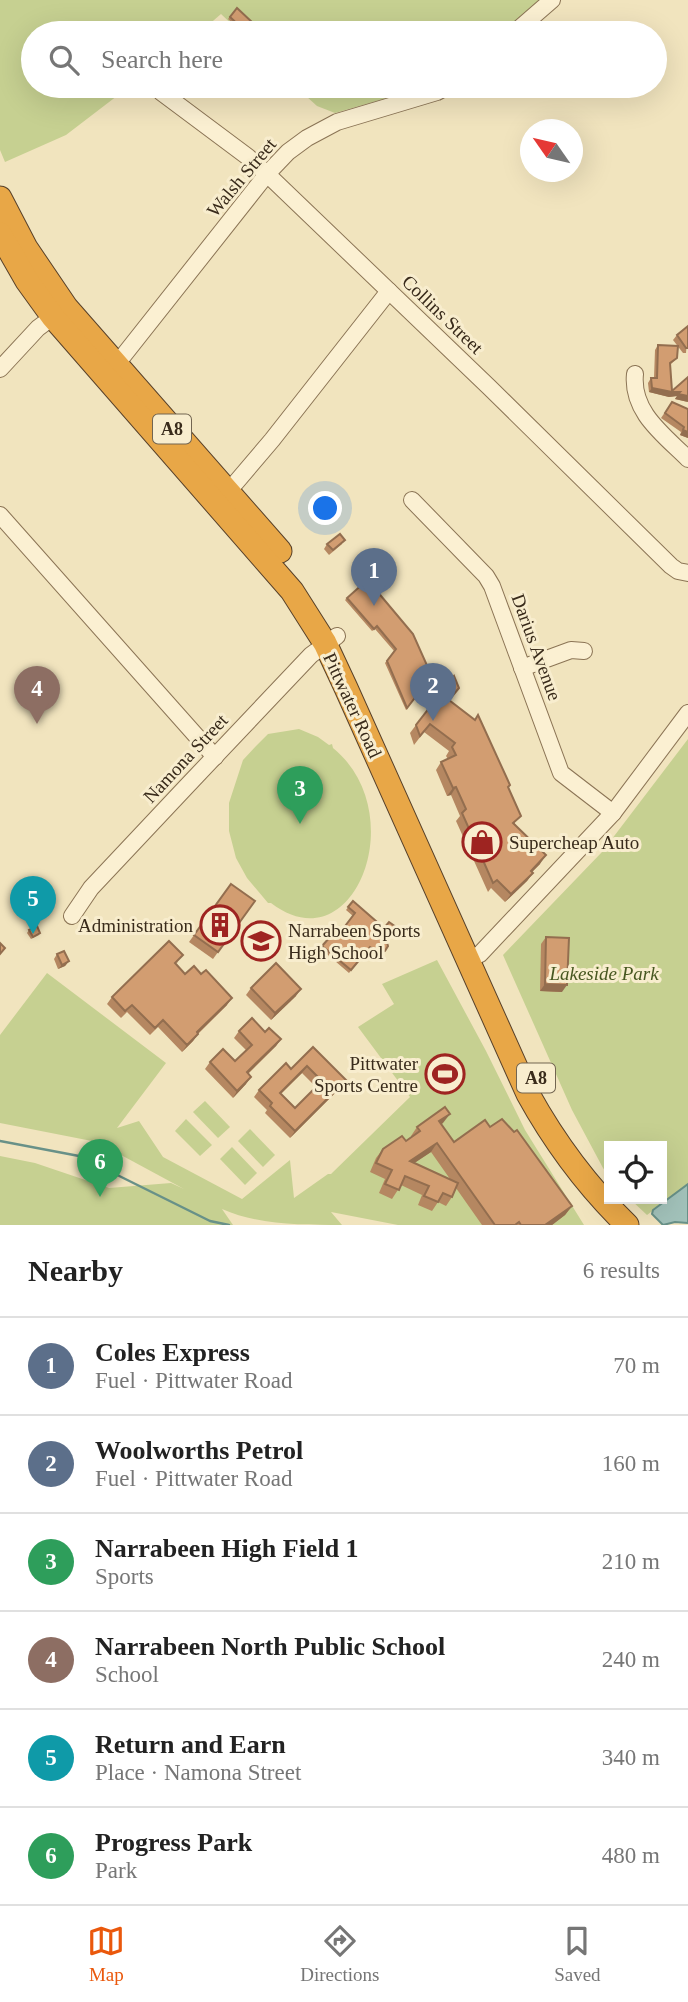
<!DOCTYPE html>
<html lang="en">
<head>
<meta charset="utf-8">
<style>
  body { margin:0; font-family:"Times New Roman",serif; background:#f2f2f2; color:#222 }
  .controls { position:absolute; right:21px; bottom:21px; display:grid; overflow:hidden; border-radius:0px; box-shadow:0 7px 28px #0002 }
  .controls button { width:63px; height:63px; display:grid; place-items:center; padding:0; border:0; border-bottom:2px solid #e0e0e0; background:#fff; color:#222; font:35px sans-serif }
  .compass { position:absolute; left:520px; top:119px; width:63px; height:63px; border-radius:50%; background:#fff; box-shadow:0 7px 28px #0002; rotate:304deg }
  .you { position:absolute; left:326px; top:509px; width:24px; height:24px; margin:-18px; border:5px solid #fff; border-radius:50%; background:#1a73e8; box-shadow:0 0 0 10px #1a73e833 }
  .badge { display:grid; place-items:center; width:46px; height:46px; border-radius:50%; background:#ea580c; color:#fff; font-size:23px; font-weight:700 }
  .pin { position:absolute; translate:-50% -58px; filter:drop-shadow(0 2px 4px #0008) }
  .pin::after { content:''; position:absolute; top:37px; width:24px; height:21px; background:inherit; clip-path:polygon(0 0,100% 0,50% 100%) }
  .list { margin:0; padding:0; list-style:none }
  h2 { display:flex; justify-content:space-between; align-items:center; height:91px; margin:0; padding:0 28px; font-size:30px }
  h2 small { font-size:23px; font-weight:400; color:#767676 }
  .list li { display:grid; grid-template-columns:46px 1fr auto; gap:21px; align-items:center; box-sizing:border-box; height:98px; padding:0 28px; border-top:2px solid #e0e0e0 }
  .list b { display:block; font-size:26px; white-space:nowrap }
  .list p { margin:0; font-size:23px; white-space:nowrap; color:#767676 }
  .list em { font-size:23px; font-style:normal; color:#767676 }
  .icon { flex:none; width:38px; height:38px; fill:none; stroke:currentColor; stroke-width:2; stroke-linecap:round; stroke-linejoin:round }
  .map { position:relative; flex:none; width:688px; height:1225px; overflow:hidden }
  .search { position:absolute; background:#fff; box-shadow:0 7px 28px #0002; left:21px; right:21px; top:21px; height:77px; display:flex; align-items:center; gap:18px; box-sizing:border-box; padding:0 24px; border-radius:38px; color:#767676; font-size:26px }
  .sheet { height:679px; background:#fff }
  nav { display:flex; justify-content:space-around; align-items:center; box-sizing:border-box; height:98px; border-top:2px solid #e0e0e0; background:#fff; font-size:19px; color:#767676 }
  nav a { display:grid; justify-items:center; gap:4px }
  nav .on { color:#ea580c }
  .map>svg:first-child { display:block }
</style>
</head>
<body>
<div class="map">
<svg width="688" height="1225" viewBox="0 0 688 1225">
  <rect width="100%" height="100%" fill="#f1e4be"/>
  <g fill="#c6d091">
    <polygon points="0,0 539,0 502,33 241,33 221,14 199,33 33,33 33,86 130,86 66,135 5,162 0,150"/>
    <polygon points="295,86 429,86 335,113 317,106"/>
    <path d="M 299,729 L 318,737 L 329,745 L 332,744 L 333,748 C 413,813 354,967 271,903 L 268,903 L 247,878 L 236,858 L 229,831 L 229,803 L 243,760 L 256,746 L 268,734 Z"/>
    <polygon points="688,739 688,1184 647,1215 630,1199 662,1199 662,1146 609,1146 609,1176 603,1168 572,1110 503,955 602,852"/>
    <path d="M 437,960 L 486,1051 L 525,1130 L 584,1225 L 398,1225 L 331,1212 L 342,1225 C 302,1225 258,1225 222,1209 L 233,1225 L 0,1225 L 0,1156 L 35,1163 L 109,1188 L 171,1183 L 184,1189 L 97,1142 L 0,1123 L 0,1035 L 47,973 L 166,1063 L 117,1128 L 139,1121 L 163,1157 L 242,1199 L 290,1160 L 294,1198 L 328,1174 L 331,1174 L 410,1097 L 358,1027 L 394,1004 L 382,984 Z"/>
    <polygon points="205,1101 230,1127 218,1138 193,1112"/>
    <polygon points="186,1119 212,1145 200,1156 175,1131"/>
    <polygon points="250,1129 275,1155 263,1167 238,1141"/>
    <polygon points="232,1147 257,1173 245,1185 220,1159"/>
  </g>
  <polygon fill="#a2c2ba" stroke="#689188" stroke-width="2" points="688,1184 688,1223 675,1222 663,1225 652,1214 653,1210"/>
  <g fill="none" stroke-linecap="round" stroke-linejoin="round">
    <polyline stroke="#689188" stroke-width="2.5" points="0,1141 79,1156 210,1221 229,1225"/>
    <g stroke="#8b7455" stroke-width="18">
      <g id="minor">
        <polyline points="514,33 552,0"/>
        <polyline points="161,92 248,157 267,174 489,387 671,566 678,571 688,573"/>
        <polyline points="116,365 267,174 288,152 307,138 337,122 437,92 448,86"/>
        <polyline points="0,369 38,328 61,311"/>
        <path d="M 635,374 C 631,412 664,435 688,459"/>
        <polyline points="221,500 272,440 389,291"/>
        <polyline points="412,500 486,576 492,586 561,773 613,813"/>
        <polyline points="0,515 215,757"/>
        <polyline points="522,668 571,650 584,651"/>
        <polyline points="72,916 91,888 186,787 311,655 337,636"/>
        <polyline points="467,960 480,954 613,813 688,713"/>
      </g>
    </g>
    <g stroke="#58412a" stroke-width="25">
      <g id="highway">
        <polyline points="0,198 26,248 66,307 280,551"/>
        <path d="M 0,234 L 27,281 L 53,317 L 292,591 L 325,643 L 346,688 L 528,1094 C 555,1143 587,1186 627,1225"/>
      </g>
    </g>
    <use href="#minor" stroke="#fbf0d2" stroke-width="16"/>
    <use href="#highway" stroke="#e8a747" stroke-width="23"/>
  </g>
  <g fill="#b58761" fill-rule="evenodd">
    <polygon points="237,8 251,25 244,33 228,19"/>
    <polygon points="688,326 686,353 683,353 673,340 677,335"/>
    <polygon points="658,345 677,358 670,365 672,391 688,402 675,399 677,396 669,397 649,392 648,383 651,378 654,378 655,350"/>
    <polygon points="672,402 688,409 688,438 680,435 681,432 661,418"/>
    <polygon points="327,544 342,544 329,555 324,549"/>
    <polygon points="383,584 377,591 429,670 433,674 406,710 385,663 394,651 375,629 372,631 345,600 347,598"/>
    <polygon points="450,700 508,788 515,824 540,864 532,872 533,873 527,881 505,902 491,888 488,892 456,821 460,816 451,795 447,796 436,770 441,762 448,759 446,756 449,751 424,732 414,745 410,733 416,725"/>
    <polygon points="231,884 255,901 213,959 189,942"/>
    <polygon points="353,901 386,939 383,954 377,956 368,950 349,973 321,949 339,927 342,930 353,916 346,910"/>
    <polygon points="29,930 40,933 39,935 31,939 27,933"/>
    <polygon points="546,937 562,992 540,991 541,944"/>
    <polygon points="57,954 69,961 65,966 58,969 54,959"/>
    <polygon points="178,962 176,964 185,974 227,1005 198,1034 193,1041 182,1052 158,1027 150,1035 127,1012 121,1018 107,1004 112,997"/>
    <polygon points="251,988 296,996 271,1020 246,995"/>
    <polygon points="239,1031 265,1032 281,1039 276,1046 248,1074 246,1084 233,1098 205,1069 210,1062 235,1061 246,1050 234,1038"/>
    <path d="M 313,1047 L 346,1080 L 341,1087 L 290,1138 L 265,1113 L 267,1110 L 254,1097 L 259,1090 L 291,1069 ZM 302,1073 L 316,1087 L 295,1108 L 281,1094 Z"/>
    <path d="M 443,1123 L 441,1124 L 454,1142 L 490,1127 L 572,1206 L 565,1215 L 552,1225 L 482,1225 L 456,1188 L 452,1197 L 446,1206 L 438,1202 L 432,1211 L 418,1205 L 422,1195 L 401,1185 L 392,1199 L 379,1193 L 385,1179 L 370,1172 L 376,1158 L 383,1149 L 406,1141 L 411,1137 L 411,1136 L 417,1127 ZM 431,1152 L 450,1179 L 414,1163 Z"/>
  </g>
  <g fill="#936e4f">
    <polygon points="652,388 680,392 688,396 688,402 675,399 677,396 669,397 649,392"/>
    <polygon points="683,430 688,432 688,438 680,435"/>
    <polygon points="456,787 451,795 447,796 453,788"/>
    <polygon points="546,855 540,864 525,879 531,871"/>
    <polygon points="533,873 527,881 505,902 511,894"/>
    <polygon points="69,961 65,966 58,969 62,965"/>
    <polygon points="545,984 567,985 562,992 540,991"/>
    <polygon points="301,989 296,996 271,1020 275,1013"/>
    <polygon points="232,998 227,1005 192,1039 197,1032"/>
    <polygon points="198,1034 193,1041 182,1052 187,1045"/>
    <polygon points="281,1039 276,1046 242,1079 247,1072"/>
    <polygon points="307,1066 302,1073 275,1099 280,1093"/>
    <polygon points="251,1077 246,1084 233,1098 237,1091"/>
    <polygon points="346,1080 341,1087 290,1138 295,1131"/>
    <polygon points="450,1114 443,1123 433,1130 439,1121"/>
    <polygon points="437,1143 431,1152 404,1170 410,1161"/>
    <polygon points="572,1206 565,1215 552,1225 545,1225"/>
  </g>
  <g fill="#d29d71" stroke="#936e4f" stroke-width="2" fill-rule="evenodd">
    <polygon points="237,8 253,23 245,31 230,17"/>
    <polygon points="688,326 688,348 686,348 677,335"/>
    <polygon points="658,345 678,346 677,358 670,363 672,391 688,377 688,396 678,394 680,392 672,392 652,388 651,378 657,378"/>
    <polygon points="672,402 688,409 688,432 683,430 684,427 665,413"/>
    <polygon points="340,534 345,540 333,550 327,544"/>
    <polygon points="374,574 383,584 376,590 413,634 429,670 433,674 407,708 387,661 396,649 377,626 374,629 347,598"/>
    <polygon points="454,676 459,688 449,700 475,720 478,715 510,785 508,787 521,816 513,823 546,855 531,871 533,873 511,894 497,880 493,883 462,813 466,809 456,787 453,788 441,762 456,755 452,747 455,743 430,724 420,736 416,725"/>
    <polygon points="231,884 255,901 218,952 194,935"/>
    <polygon points="353,901 384,928 389,922 396,927 386,939 388,946 385,951 379,953 370,947 351,970 322,946 339,927 342,930 355,913 348,907"/>
    <polygon points="37,926 40,933 33,937 29,930"/>
    <polygon points="546,937 569,938 567,985 545,984"/>
    <polygon points="169,941 183,955 175,963 185,974 194,966 201,974 206,970 232,998 197,1032 198,1034 187,1045 163,1020 155,1028 132,1005 125,1011 112,997"/>
    <polygon points="0,943 5,948 0,954"/>
    <polygon points="64,951 69,961 62,965 57,954"/>
    <polygon points="276,963 301,989 275,1013 251,988"/>
    <polygon points="252,1018 265,1032 269,1028 281,1039 247,1072 251,1077 237,1091 210,1062 223,1049 235,1061 252,1045 239,1031"/>
    <path d="M 313,1047 L 346,1080 L 295,1131 L 270,1106 L 272,1103 L 259,1090 L 286,1063 L 291,1069 ZM 307,1066 L 322,1081 L 295,1108 L 280,1093 Z"/>
    <polygon points="445,1107 450,1114 439,1121 454,1142 485,1120 490,1127 502,1119 514,1132 517,1130 572,1206 545,1225 521,1225 519,1222 515,1225 495,1225 437,1143 410,1161 458,1183 452,1197 443,1193 438,1202 424,1196 429,1186 405,1176 399,1190 385,1184 392,1170 376,1163 383,1149 402,1136 406,1141 420,1131 417,1127"/>
  </g>
  <defs>
    <g id="shop-ring" transform="scale(2.0125)"><circle r="9.5" fill="#f8edce" stroke="#9e2421" stroke-width="1.5"/><path d="M-5-2.5h2.3a2.7 3.5 0 0 1 5.4 0H5L5.5 6h-11ZM-1.5-2.5h3a1.5 2.3 0 0 0-3 0Z" fill="#9e2421"/></g>
    <g id="building-ring" transform="scale(2.0125)"><circle r="9.5" fill="#f8edce" stroke="#9e2421" stroke-width="1.5"/><path d="M-4-6H4V6H1V3H-1V6H-4ZM-2.5-4.3h1.7v1.8h-1.7ZM.8-4.3h1.7v1.8H.8ZM-2.5-1h1.7V.8h-1.7ZM.8-1h1.7V.8H.8Z" fill="#9e2421"/></g>
    <g id="school-ring" transform="scale(2.0125)"><circle r="9.5" fill="#f8edce" stroke="#9e2421" stroke-width="1.5"/><path d="M0-5L7-2L0 1L-7-2ZM-4 1L0 2.5L4 1V4Q0 6-4 4Z" fill="#9e2421"/></g>
    <g id="stadium-ring" transform="scale(2.0125)"><circle r="9.5" fill="#f8edce" stroke="#9e2421" stroke-width="1.5"/><path d="M0-5a6.5 5 0 1 0 0 10a6.5 5 0 1 0 0-10ZM-3.5-1.8h7v3.6h-7Z" fill="#9e2421"/></g>
  </defs>
  <g fill-rule="evenodd">
    <use href="#shop-ring" x="482" y="842"/>
    <use href="#building-ring" x="220" y="925"/>
    <use href="#school-ring" x="261" y="941"/>
    <use href="#stadium-ring" x="445" y="1074"/>
  </g>
  <g text-anchor="middle" stroke-width="6" stroke-linejoin="round" paint-order="stroke">
    <g fill="#f8edce" stroke="#726551" stroke-width="2">
      <rect x="153" y="414.5" width="38" height="29" rx="5"/>
      <rect x="517" y="1063.5" width="38" height="29" rx="5"/>
    </g>
    <g font-size="18" font-weight="bold" fill="#392b1b">
      <text x="172" y="435">A8</text>
      <text x="536" y="1084">A8</text>
    </g>
    <g font-size="19" fill="#392b1b" stroke="#f8edce">
      <text transform="translate(241 177) rotate(-50)" y="7">Walsh Street</text>
      <text transform="translate(443 314) rotate(44)" y="7">Collins Street</text>
      <text transform="translate(537 647) rotate(70)" y="7">Darius Avenue</text>
      <text transform="translate(353 705) rotate(65)" y="7">Pittwater Road</text>
      <text transform="translate(185 758) rotate(-47)" y="7">Namona Street</text>
    </g>
    <g font-size="19" fill="#392b1b" stroke="#f8edce" text-anchor="start">
      <text x="509" y="849">Supercheap Auto</text>
      <text x="193" y="932" text-anchor="end">Administration</text>
      <text x="288" y="937">Narrabeen Sports<tspan x="288" dy="22">High School</tspan></text>
      <text x="418" y="1070" text-anchor="end">Pittwater<tspan x="418" dy="22">Sports Centre</tspan></text>
    </g>
    <g font-size="19" font-style="italic" fill="#475720" stroke="#f8edce">
      <text x="604" y="980">Lakeside Park</text>
    </g>
  </g>
</svg>
<div class="controls">
<button><svg class="icon" aria-label="locate" viewBox="0 0 24 24"><circle cx="12" cy="12" r="6"/><path d="M12 2v4M12 18v4M2 12h4M18 12h4"/></svg></button>
</div>
<svg class="compass" viewBox="-18 -18 36 36"><path d="M0-13l5 13h-10z" fill="#e53935"/><path d="M0 13l5-13h-10z" fill="#767676"/></svg>
<div class="you"></div>
<div class="pin badge" style="left:374px;top:606px;background:#5c6f8a">1</div>
<div class="pin badge" style="left:433px;top:721px;background:#5c6f8a">2</div>
<div class="pin badge" style="left:300px;top:824px;background:#2e9e5b">3</div>
<div class="pin badge" style="left:37px;top:724px;background:#8d6e63">4</div>
<div class="pin badge" style="left:33px;top:934px;background:#0f9aa8">5</div>
<div class="pin badge" style="left:100px;top:1197px;background:#2e9e5b">6</div>
<div class="search"><svg class="icon" aria-label="search" viewBox="0 0 24 24"><circle cx="10" cy="10" r="6"/><path d="M15 15l6 6"/></svg>Search here</div>
</div>
<section class="sheet">
<h2>Nearby<small>6 results</small></h2>
<ul class="list">
<li><span class="badge" style="background:#5c6f8a">1</span><div><b>Coles Express</b><p>Fuel · Pittwater Road</p></div><em>70 m</em></li>
<li><span class="badge" style="background:#5c6f8a">2</span><div><b>Woolworths Petrol</b><p>Fuel · Pittwater Road</p></div><em>160 m</em></li>
<li><span class="badge" style="background:#2e9e5b">3</span><div><b>Narrabeen High Field 1</b><p>Sports</p></div><em>210 m</em></li>
<li><span class="badge" style="background:#8d6e63">4</span><div><b>Narrabeen North Public School</b><p>School</p></div><em>240 m</em></li>
<li><span class="badge" style="background:#0f9aa8">5</span><div><b>Return and Earn</b><p>Place · Namona Street</p></div><em>340 m</em></li>
<li><span class="badge" style="background:#2e9e5b">6</span><div><b>Progress Park</b><p>Park</p></div><em>480 m</em></li>
</ul>
</section>
<nav>
<a class="on"><svg class="icon" aria-label="map" viewBox="0 0 24 24"><path d="M3 6l6-2 6 2 6-2v14l-6 2-6-2-6 2zM9 4v14M15 6v14"/></svg>Map</a>
<a><svg class="icon" aria-label="directions" viewBox="0 0 24 24"><path d="M12 3l9 9-9 9-9-9zM9 14v-3h6M13 9l2 2-2 2"/></svg>Directions</a>
<a><svg class="icon" aria-label="saved" viewBox="0 0 24 24"><path d="M7 4h10v16l-5-4-5 4z"/></svg>Saved</a>
</nav>
</body>
</html>
